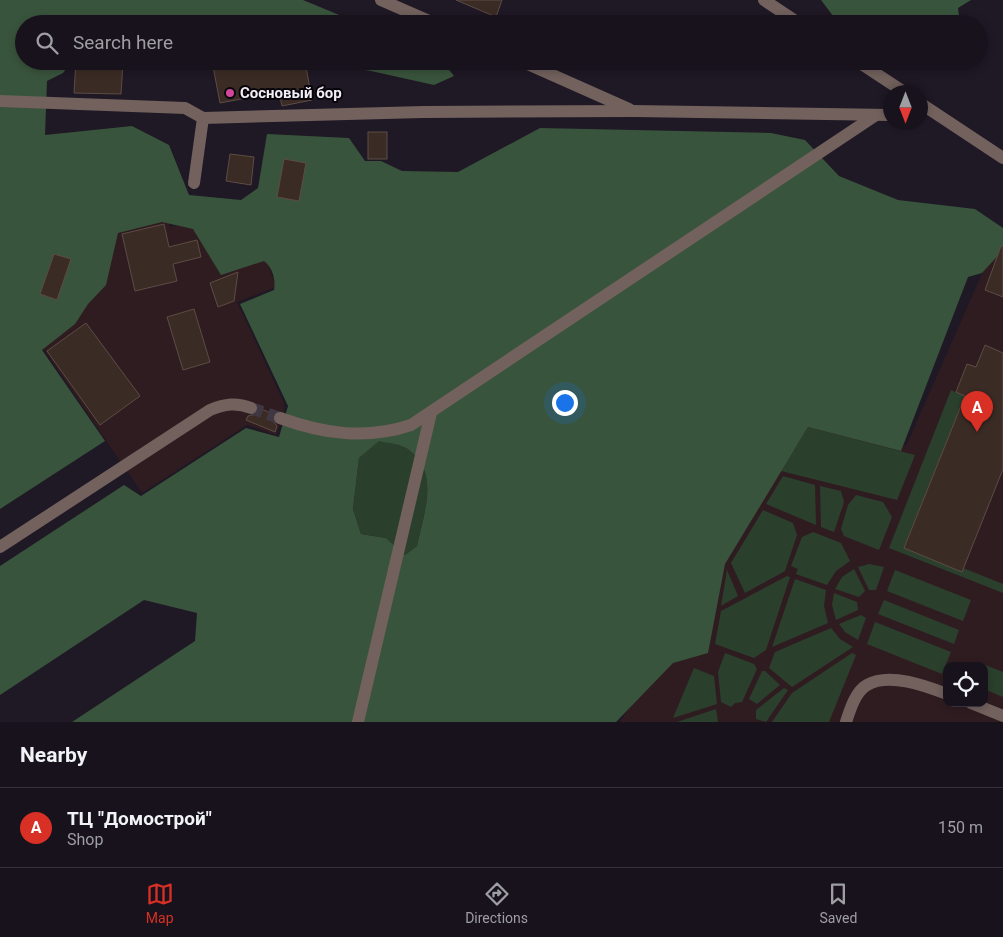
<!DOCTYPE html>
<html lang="en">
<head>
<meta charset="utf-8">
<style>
  body { margin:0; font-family:Roboto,sans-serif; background:#201b25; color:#f1f3f6 }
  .controls { position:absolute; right:15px; bottom:15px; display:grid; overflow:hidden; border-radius:10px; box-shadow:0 2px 8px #0003 }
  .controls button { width:45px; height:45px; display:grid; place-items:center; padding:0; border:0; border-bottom:1px solid #36323b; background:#17121c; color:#f1f3f6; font:25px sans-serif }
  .compass { position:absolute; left:883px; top:85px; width:45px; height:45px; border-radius:50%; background:#17121c; box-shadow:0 2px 8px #0003; rotate:180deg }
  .you { position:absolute; left:564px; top:402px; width:18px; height:18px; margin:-12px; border:4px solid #fff; border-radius:50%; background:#1a73e8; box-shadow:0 0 0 8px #1a73e833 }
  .badge { display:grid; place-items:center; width:32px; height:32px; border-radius:50%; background:#d93025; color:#fff; font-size:16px; font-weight:700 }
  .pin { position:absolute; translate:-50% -41px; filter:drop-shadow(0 1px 2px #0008) }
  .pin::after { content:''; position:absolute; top:26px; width:18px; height:15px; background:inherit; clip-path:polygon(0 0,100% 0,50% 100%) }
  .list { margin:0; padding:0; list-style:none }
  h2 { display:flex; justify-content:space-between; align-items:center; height:65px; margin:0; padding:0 20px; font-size:21px }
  h2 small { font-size:16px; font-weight:400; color:#9e9ea3 }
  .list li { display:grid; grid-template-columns:32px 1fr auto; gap:15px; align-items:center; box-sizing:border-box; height:80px; padding:0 20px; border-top:1px solid #36323b }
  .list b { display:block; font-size:19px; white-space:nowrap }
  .list p { margin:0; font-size:16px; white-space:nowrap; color:#9e9ea3 }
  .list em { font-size:16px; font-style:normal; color:#9e9ea3 }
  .icon { flex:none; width:28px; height:28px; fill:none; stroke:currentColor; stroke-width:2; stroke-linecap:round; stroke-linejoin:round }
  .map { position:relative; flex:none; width:1003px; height:722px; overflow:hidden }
  .search { position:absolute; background:#17121c; box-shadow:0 2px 8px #0003; left:15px; right:15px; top:15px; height:55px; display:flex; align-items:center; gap:12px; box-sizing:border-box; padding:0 18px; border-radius:28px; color:#9e9ea3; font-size:19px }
  .sheet { height:145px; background:#17121c }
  nav { display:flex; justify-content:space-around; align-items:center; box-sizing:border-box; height:70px; border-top:1px solid #36323b; background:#17121c; font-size:14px; color:#9e9ea3 }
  nav a { display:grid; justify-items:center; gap:2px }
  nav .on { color:#d93025 }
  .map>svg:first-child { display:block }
</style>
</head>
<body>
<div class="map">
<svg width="1003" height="722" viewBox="0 0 1003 722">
  <rect width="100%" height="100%" fill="#1f1825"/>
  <g fill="#2f1c21" fill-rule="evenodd">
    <polygon points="168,220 170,227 198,221 266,258 276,287 237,302 284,403 284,413 276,435 247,425 142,493 42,347 115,231"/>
    <path d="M 1003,231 L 1003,722 L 620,722 L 807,422 L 906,446 L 999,235 ZM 947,666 L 984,666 L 984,703 L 947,703 Z"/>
  </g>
  <g fill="#2b3f2d">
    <polygon points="951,390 965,396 904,548 961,571 963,568 1003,584 1003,593 889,548"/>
    <polygon points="808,427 915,455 897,500 781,471"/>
    <path d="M 379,440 C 387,443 399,444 406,448 C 441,471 424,512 417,546 L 405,555 L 386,538 L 361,534 L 353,509 L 359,458 Z"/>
    <polygon points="783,476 815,485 816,525 766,504"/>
    <polygon points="820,486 841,491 844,502 834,532 821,527"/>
    <polygon points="856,495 883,502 892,517 879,550 844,536 841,529 848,505"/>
    <polygon points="763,510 793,523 797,535 785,571 745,593 731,563"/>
    <polygon points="813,532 841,543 850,561 836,571 827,585 796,574 798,569 791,566 802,537"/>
    <polygon points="869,564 884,567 876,590 869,590 858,567"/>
    <polygon points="854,569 865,591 859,597 835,589 842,577"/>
    <polygon points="727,570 738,596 721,606"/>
    <polygon points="895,570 971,600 963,621 887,591"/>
    <polygon points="787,576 790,577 766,650 754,658 715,644 721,611"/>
    <polygon points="795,579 826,590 824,606 828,623 772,647"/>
    <polygon points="834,593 857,602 858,610 836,620 832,605"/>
    <polygon points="884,600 959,630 954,644 878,614"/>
    <polygon points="861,615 866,618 858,640 845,632 839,624"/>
    <polygon points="875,622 951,652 942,674 867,644"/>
    <polygon points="831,628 840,639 853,647 792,687 769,668 775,652"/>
    <polygon points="725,653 754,664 757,669 742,702 735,703 731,707 721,702 718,672"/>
    <polygon points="852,653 856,655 829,722 772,722 792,693"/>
    <polygon points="983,664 1003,672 1003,697 984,689"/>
    <polygon points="694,668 714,676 717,704 673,718"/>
    <polygon points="762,671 765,671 780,685 757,704 749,699"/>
    <polygon points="784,688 788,690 766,722 756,719 756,710"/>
    <polygon points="716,709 718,722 677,722"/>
  </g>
  <g fill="#39543c" fill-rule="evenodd">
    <path d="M 0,0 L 303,0 L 361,24 L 24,24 L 24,61 L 72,61 L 63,73 L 47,81 L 45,135 L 132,126 L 169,145 L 189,195 L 241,200 L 258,188 L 267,134 L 349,138 L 365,161 L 381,161 L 402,171 L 458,172 L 540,128 L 771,133 L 805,140 L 839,176 L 898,200 L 975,209 L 1003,228 L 1003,250 L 982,273 L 968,277 L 901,451 L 808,427 L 725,564 L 708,653 L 673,663 L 616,722 L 72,722 L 195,641 L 197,613 L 144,600 L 0,695 L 0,566 L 124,485 L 141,496 L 246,428 L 279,437 L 288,406 L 240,304 L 274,290 C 276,279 272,267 264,261 L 221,275 L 193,229 L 162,222 L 118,233 L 106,285 L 88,304 L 75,324 L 42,350 L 105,441 L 0,509 ZM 379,441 C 387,443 399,444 406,448 C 441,471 424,512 417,546 L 405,555 L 386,538 L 361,534 L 353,509 L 359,458 Z"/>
    <polygon points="821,0 971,0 958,8 960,24 839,24"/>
    <polygon points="310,61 442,61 454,76 434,85 371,71"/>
  </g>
  <g fill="#3b2b25" stroke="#5d4c45">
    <polygon points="456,0 502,0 496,17"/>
    <polygon points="76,61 123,62 121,94 74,93"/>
    <polygon points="212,61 305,61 312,100 282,106 279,92 220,103"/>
    <rect x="368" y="132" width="19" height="27"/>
    <polygon points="230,154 254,157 251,185 226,181"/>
    <polygon points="284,159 306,163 299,201 277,197"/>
    <polygon points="164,224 169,247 197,240 201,257 173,264 177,281 135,291 122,234"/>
    <polygon points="1001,246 1003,246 1003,297 985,290"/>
    <polygon points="54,254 71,259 57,300 40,294"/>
    <polygon points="238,272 234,301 218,307 210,283"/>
    <polygon points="194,309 210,362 183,370 167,317"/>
    <polygon points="86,323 140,396 100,425 47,351"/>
    <polygon points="985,345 1003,353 1003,469 962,572 904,548 965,396 956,392 967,364 976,367"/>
    <polygon points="259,408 273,414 272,420 277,426 275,432 246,420 248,416 257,414"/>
  </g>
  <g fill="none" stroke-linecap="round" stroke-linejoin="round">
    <polyline stroke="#3f3844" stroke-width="12" stroke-dasharray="12 6" stroke-linecap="butt" points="251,408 280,418"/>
    <g stroke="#72615d" stroke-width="12">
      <polyline points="381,0 436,24"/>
      <polyline points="764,0 800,24"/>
      <polyline points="521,61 629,109"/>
      <polyline points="857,61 904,92"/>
      <polyline points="0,101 185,108 203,118 423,112 634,111 890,115"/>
      <polyline points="920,103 1003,158"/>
      <polyline points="194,183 203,118"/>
      <path d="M 280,418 C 324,434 366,440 411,425 L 876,115"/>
      <path d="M 0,547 L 210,410 C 225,404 236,402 251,408"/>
      <polyline points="971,703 1003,716"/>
      <polyline points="358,722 431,413"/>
      <path d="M 846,722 C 850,710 855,692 867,685 C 889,672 926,686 947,694"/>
    </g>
  </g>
  <circle fill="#d1479c" stroke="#07050a" stroke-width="2" cx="230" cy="93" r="5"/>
  <g text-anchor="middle" stroke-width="4" stroke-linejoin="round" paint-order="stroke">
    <g font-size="15" font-weight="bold" fill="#f2eef7" stroke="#07050a" text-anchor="start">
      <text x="240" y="98">Сосновый бор</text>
    </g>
  </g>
</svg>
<div class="controls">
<button><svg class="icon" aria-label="locate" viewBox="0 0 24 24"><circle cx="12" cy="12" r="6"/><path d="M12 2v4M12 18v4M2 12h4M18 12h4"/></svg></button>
</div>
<svg class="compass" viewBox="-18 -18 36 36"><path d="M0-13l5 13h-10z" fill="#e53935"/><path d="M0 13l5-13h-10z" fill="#9e9ea3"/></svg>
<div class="you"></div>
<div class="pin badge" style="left:977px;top:432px">A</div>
<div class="search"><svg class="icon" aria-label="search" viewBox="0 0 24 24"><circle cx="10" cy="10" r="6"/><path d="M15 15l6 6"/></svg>Search here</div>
</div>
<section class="sheet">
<h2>Nearby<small></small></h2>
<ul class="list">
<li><span class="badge">A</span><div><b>ТЦ &quot;Домострой&quot;</b><p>Shop</p></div><em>150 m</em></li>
</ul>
</section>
<nav>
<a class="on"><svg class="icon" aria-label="map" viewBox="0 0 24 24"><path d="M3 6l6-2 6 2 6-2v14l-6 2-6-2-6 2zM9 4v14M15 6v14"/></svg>Map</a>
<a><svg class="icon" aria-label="directions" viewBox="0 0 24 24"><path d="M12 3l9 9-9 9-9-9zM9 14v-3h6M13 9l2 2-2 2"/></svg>Directions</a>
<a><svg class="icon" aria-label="saved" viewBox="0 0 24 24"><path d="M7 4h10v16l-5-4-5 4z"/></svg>Saved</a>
</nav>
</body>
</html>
